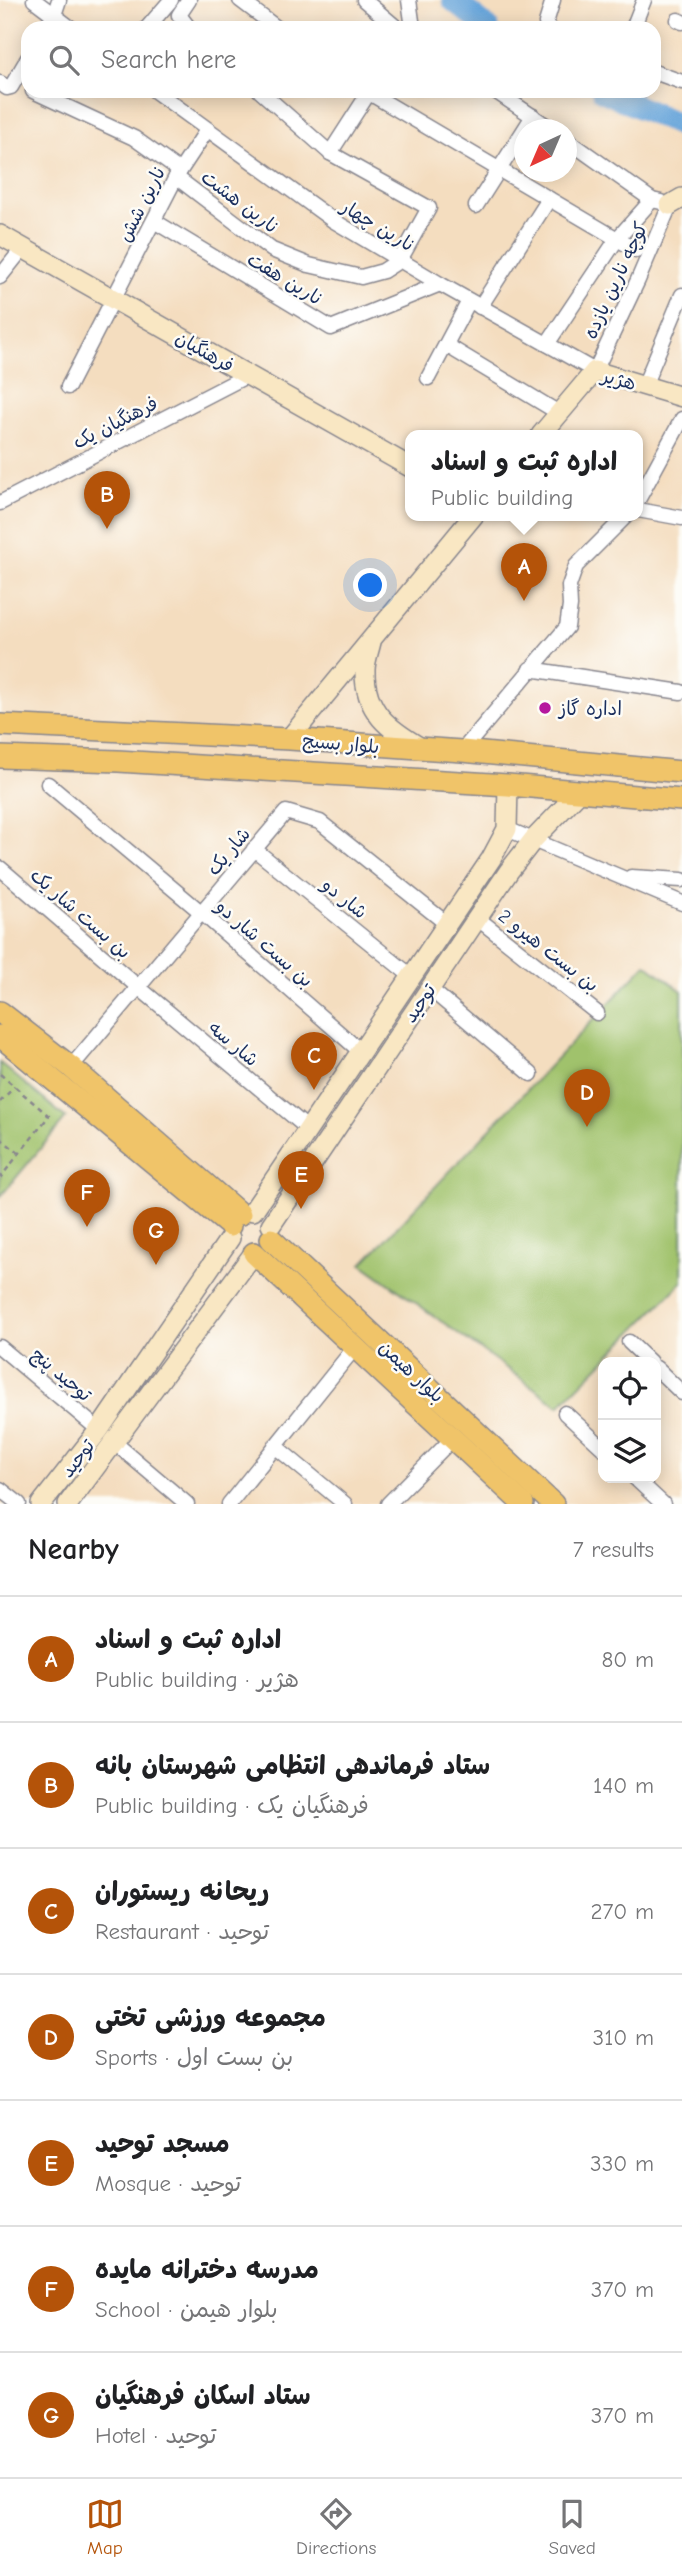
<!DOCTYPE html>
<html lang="en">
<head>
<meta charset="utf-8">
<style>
  body { margin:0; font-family:"Comic Neue","Playpen Sans Arabic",sans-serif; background:#f6f6f6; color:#202124 }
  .controls { position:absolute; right:21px; bottom:21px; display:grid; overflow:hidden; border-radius:14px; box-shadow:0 4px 18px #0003 }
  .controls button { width:63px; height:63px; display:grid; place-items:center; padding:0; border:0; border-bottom:2px solid #e0e0e0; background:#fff; color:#202124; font:35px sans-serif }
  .compass { position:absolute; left:514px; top:119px; width:63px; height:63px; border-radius:50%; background:#fff; box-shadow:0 4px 18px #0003; rotate:224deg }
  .you { position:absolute; left:371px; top:586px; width:24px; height:24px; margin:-18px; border:5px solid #fff; border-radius:50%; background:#1a73e8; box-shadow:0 0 0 10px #1a73e833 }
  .badge { display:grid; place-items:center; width:46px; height:46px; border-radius:50%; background:#b45309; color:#fff; font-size:23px; font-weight:700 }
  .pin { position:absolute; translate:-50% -58px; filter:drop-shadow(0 2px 4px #0008) }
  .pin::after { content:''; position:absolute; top:37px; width:24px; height:21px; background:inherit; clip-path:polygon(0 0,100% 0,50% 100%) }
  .popup { position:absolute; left:405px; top:430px; width:238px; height:91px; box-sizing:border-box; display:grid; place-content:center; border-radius:14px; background:#fff; filter:drop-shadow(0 2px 5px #0005); font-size:23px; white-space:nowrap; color:#757577 }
  .popup b { font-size:26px; color:#202124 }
  .popup::after { content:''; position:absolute; left:50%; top:100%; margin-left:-14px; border:14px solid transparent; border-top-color:#fff }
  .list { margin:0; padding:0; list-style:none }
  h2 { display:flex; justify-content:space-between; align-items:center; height:91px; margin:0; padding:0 28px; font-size:30px }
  h2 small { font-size:23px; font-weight:400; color:#757577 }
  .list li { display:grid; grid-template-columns:46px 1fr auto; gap:21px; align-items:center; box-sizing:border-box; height:126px; padding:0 28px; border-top:2px solid #e0e0e0 }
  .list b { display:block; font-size:26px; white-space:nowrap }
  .list p { margin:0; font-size:23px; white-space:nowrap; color:#757577 }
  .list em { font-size:23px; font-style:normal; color:#757577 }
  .icon { flex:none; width:38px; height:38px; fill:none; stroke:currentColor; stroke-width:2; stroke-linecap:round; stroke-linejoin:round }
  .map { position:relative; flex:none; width:682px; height:1504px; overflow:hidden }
  .search { position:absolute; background:#fff; box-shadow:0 4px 18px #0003; left:21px; right:21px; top:21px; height:77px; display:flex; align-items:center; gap:18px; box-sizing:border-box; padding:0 24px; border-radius:21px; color:#757577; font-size:26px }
  .sheet { height:973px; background:#fff }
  nav { display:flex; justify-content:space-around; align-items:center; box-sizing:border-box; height:98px; border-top:2px solid #e0e0e0; background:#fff; font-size:19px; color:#757577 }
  nav a { display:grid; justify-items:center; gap:4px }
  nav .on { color:#b45309 }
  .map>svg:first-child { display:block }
</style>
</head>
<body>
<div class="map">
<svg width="682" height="1504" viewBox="0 0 682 1504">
  <rect width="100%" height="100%" fill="#fdfcf7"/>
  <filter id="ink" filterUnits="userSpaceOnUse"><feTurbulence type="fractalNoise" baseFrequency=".0143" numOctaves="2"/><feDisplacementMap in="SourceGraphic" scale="14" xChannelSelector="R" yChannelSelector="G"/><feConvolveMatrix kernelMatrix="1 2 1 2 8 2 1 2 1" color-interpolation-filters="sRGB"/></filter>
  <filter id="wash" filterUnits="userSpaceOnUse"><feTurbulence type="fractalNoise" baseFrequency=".00686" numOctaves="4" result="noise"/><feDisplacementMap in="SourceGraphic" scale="28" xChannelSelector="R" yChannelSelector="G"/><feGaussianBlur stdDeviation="1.57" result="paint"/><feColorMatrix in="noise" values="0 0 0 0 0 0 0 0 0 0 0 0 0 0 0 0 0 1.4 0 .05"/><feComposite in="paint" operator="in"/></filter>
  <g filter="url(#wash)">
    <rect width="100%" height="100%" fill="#f4ddbf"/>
    <g fill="#a0c26c" stroke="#5e7865" stroke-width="2">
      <polygon points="646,964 682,991 682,1282 559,1406 362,1264"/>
      <polygon points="0,1063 66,1118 0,1197"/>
    </g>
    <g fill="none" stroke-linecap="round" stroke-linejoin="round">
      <g stroke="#68a5da" stroke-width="23">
        <polyline points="453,0 488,28"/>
        <polyline points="603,91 682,126"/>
      </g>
    </g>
  </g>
  <g filter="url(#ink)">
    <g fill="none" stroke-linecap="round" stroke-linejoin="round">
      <g stroke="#88868e" stroke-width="17">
        <g id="street">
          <polyline points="34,0 71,28"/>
          <polyline points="240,0 277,28"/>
          <polyline points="364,0 397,28"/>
          <polyline points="409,0 413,28"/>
          <polyline points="678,20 682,22"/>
          <polyline points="46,28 54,15 59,0"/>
          <polyline points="147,28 171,0"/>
          <polyline points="189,28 179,15 189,0"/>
          <polyline points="549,28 546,23 553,0"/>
          <polyline points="633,28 644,0"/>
          <polyline points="654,72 682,82"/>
          <polyline points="0,83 7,88 11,87 28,58"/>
          <polyline points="33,91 134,138 180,171"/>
          <polyline points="155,91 334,221 440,284 595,371 638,280 670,205"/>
          <polyline points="366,91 636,250"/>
          <polyline points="495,91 553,130"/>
          <polyline points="566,139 652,200 661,202"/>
          <polyline points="330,153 370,91"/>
          <polyline points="176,177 272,250 309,265 361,277 383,271 400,260 429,208 330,153 260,91"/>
          <polyline points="476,206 533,116"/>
          <polyline points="154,221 331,328 440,284"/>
          <polyline points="0,277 23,248"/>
          <polyline points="480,307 549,199"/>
          <polyline points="547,344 617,239 652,200"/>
          <polyline points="446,345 559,413"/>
          <polyline points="428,378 469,301"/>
          <polyline points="644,386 682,295"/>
          <polyline points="68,387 176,177 207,130"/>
          <polyline points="638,500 682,419"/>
          <polyline points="0,503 248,375"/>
          <polyline points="638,510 682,518"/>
          <polyline points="530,669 681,692"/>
          <polyline points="462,751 567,627 570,606 569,586 576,566 627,515"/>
          <polyline points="48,784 202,913 360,1051"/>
          <polyline points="507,829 682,903"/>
          <polyline points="254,849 411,976"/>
          <polyline points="0,868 137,986 307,1128"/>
          <polyline points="631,877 682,880"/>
          <polyline points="477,918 597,1013"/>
          <polyline points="429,988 531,1074"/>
          <polyline points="71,1067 286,812 320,822 447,924"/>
          <polyline points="629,1342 650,1362"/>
          <polyline points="0,1347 99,1430"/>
          <polyline points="656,1368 682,1393"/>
          <polyline points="565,1413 603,1448"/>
          <polyline points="115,1443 187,1504"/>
          <polyline points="275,1446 345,1504"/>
          <polyline points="635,1478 663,1504"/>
          <polyline points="0,1489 19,1504"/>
          <polyline points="229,1504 356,1346"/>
          <polyline points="388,1504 453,1438"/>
        </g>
      </g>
      <g stroke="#88868e" stroke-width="22">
        <g id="secondary">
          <polyline points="670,205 682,198"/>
          <polyline points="0,235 410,467"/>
          <polyline points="541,435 595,371 682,397"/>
          <path d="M 371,642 C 369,651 365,661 365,670 C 364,712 390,730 421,748"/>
          <polyline points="289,739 474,515"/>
          <polyline points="253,1211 491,859 507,829 508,785"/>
          <polyline points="271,1225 509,871 533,840 580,791"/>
          <polyline points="41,1504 99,1430 230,1238"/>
          <polyline points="68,1504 254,1253"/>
        </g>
      </g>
      <g stroke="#88868e" stroke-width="24">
        <g id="primary">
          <polyline points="0,725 289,739 462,751 682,772"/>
          <polyline points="0,757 118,761 508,785 682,800"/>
          <polyline points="0,1012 71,1067 240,1214"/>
          <polyline points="0,1036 230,1226"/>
          <polyline points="271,1239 553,1504"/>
          <polyline points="254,1253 523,1504"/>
        </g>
      </g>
      <g stroke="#88868e" stroke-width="2.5" stroke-dasharray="5 5" stroke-linecap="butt">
        <polyline points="0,1074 49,1116 0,1178"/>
        <polyline points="0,1102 15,1086"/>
        <polyline points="0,1138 20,1154"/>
      </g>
      <use href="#street" stroke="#fff" stroke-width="14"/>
      <use href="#secondary" stroke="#f9e7c3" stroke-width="19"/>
      <use href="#primary" stroke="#f0c469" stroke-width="21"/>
    </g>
  </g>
  <circle fill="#b5179e" stroke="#fdfcf7" stroke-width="2.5" cx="545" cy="708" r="7"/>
  <g text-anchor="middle" stroke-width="5" stroke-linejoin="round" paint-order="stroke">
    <g font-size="19" fill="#1b2f5e" stroke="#fdfcf7">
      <text transform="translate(240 201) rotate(37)" y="7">نارین هشت</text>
      <text transform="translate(141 204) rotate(-63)" y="7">نارین شش</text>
      <text transform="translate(378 225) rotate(31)" y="7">نارین چهار</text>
      <text transform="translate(285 278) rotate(31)" y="7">نارین هفت</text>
      <text transform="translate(615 280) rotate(-65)" y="7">کوچه نارین یازده</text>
      <text transform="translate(205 351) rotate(30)" y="7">فرهنگیان</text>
      <text transform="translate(619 379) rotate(15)" y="7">هژیر</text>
      <text transform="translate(115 422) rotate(-27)" y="7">فرهنگیان یک</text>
      <text transform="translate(341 743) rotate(5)" y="7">بلوار بسیج</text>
      <text transform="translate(228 851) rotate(-50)" y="7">شار یک</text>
      <text transform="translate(345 898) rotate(39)" y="7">شار دو</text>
      <text transform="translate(81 913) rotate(41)" y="7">بن بست شار یک</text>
      <text transform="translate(265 943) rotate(41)" y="7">بن بست شار دو</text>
      <text transform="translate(549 950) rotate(38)" y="7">بن بست هیرو 2</text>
      <text transform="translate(419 1003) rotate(-56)" y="7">توحید</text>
      <text transform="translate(234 1043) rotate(40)" y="7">شار سه</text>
      <text transform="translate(412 1371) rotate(43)" y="7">بلوار هیمن</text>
      <text transform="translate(62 1374) rotate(40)" y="7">توحید پنج</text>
      <text transform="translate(77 1458) rotate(-52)" y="7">توحید</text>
    </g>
    <g font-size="19" fill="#1b2f5e" stroke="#fdfcf7" text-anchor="start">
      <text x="559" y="715">اداره گاز</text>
    </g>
  </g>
</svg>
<div class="controls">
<button><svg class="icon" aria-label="locate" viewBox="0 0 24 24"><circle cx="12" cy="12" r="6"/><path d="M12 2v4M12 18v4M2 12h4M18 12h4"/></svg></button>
<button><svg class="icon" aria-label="layers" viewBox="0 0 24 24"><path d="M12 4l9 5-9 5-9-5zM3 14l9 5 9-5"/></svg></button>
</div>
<svg class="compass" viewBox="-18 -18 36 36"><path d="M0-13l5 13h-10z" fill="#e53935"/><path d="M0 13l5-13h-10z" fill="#757577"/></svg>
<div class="you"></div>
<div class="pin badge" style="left:524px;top:601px">A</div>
<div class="popup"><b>اداره ثبت و اسناد</b>Public building</div>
<div class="pin badge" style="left:107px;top:529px">B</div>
<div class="pin badge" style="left:314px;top:1090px">C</div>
<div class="pin badge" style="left:587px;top:1127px">D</div>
<div class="pin badge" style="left:301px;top:1209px">E</div>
<div class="pin badge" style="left:87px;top:1227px">F</div>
<div class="pin badge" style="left:156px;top:1265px">G</div>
<div class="search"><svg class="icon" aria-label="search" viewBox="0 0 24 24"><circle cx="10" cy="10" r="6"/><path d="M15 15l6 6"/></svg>Search here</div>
</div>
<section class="sheet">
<h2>Nearby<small>7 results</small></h2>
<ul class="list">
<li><span class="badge">A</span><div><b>اداره ثبت و اسناد</b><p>Public building · هژیر</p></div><em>80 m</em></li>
<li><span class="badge">B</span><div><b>ستاد فرماندهی انتظامی شهرستان بانه</b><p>Public building · فرهنگیان یک</p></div><em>140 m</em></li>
<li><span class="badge">C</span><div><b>ریحانە ریستوران</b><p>Restaurant · توحید</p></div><em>270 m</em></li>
<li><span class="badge">D</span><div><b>مجموعه ورزشی تختی</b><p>Sports · بن بست اول</p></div><em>310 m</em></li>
<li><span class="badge">E</span><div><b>مسجد توحید</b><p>Mosque · توحید</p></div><em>330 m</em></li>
<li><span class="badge">F</span><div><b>مدرسه دخترانه مایده</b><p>School · بلوار هیمن</p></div><em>370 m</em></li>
<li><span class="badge">G</span><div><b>ستاد اسکان فرهنگیان</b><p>Hotel · توحید</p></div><em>370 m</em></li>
</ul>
</section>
<nav>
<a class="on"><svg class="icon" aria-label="map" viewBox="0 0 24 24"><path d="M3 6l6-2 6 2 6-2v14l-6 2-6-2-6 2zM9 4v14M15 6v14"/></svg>Map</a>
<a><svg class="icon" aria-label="directions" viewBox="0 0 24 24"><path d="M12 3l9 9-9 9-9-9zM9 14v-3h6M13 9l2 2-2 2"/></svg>Directions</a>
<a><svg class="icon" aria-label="saved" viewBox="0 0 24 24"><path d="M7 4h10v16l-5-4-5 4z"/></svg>Saved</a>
</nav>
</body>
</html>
